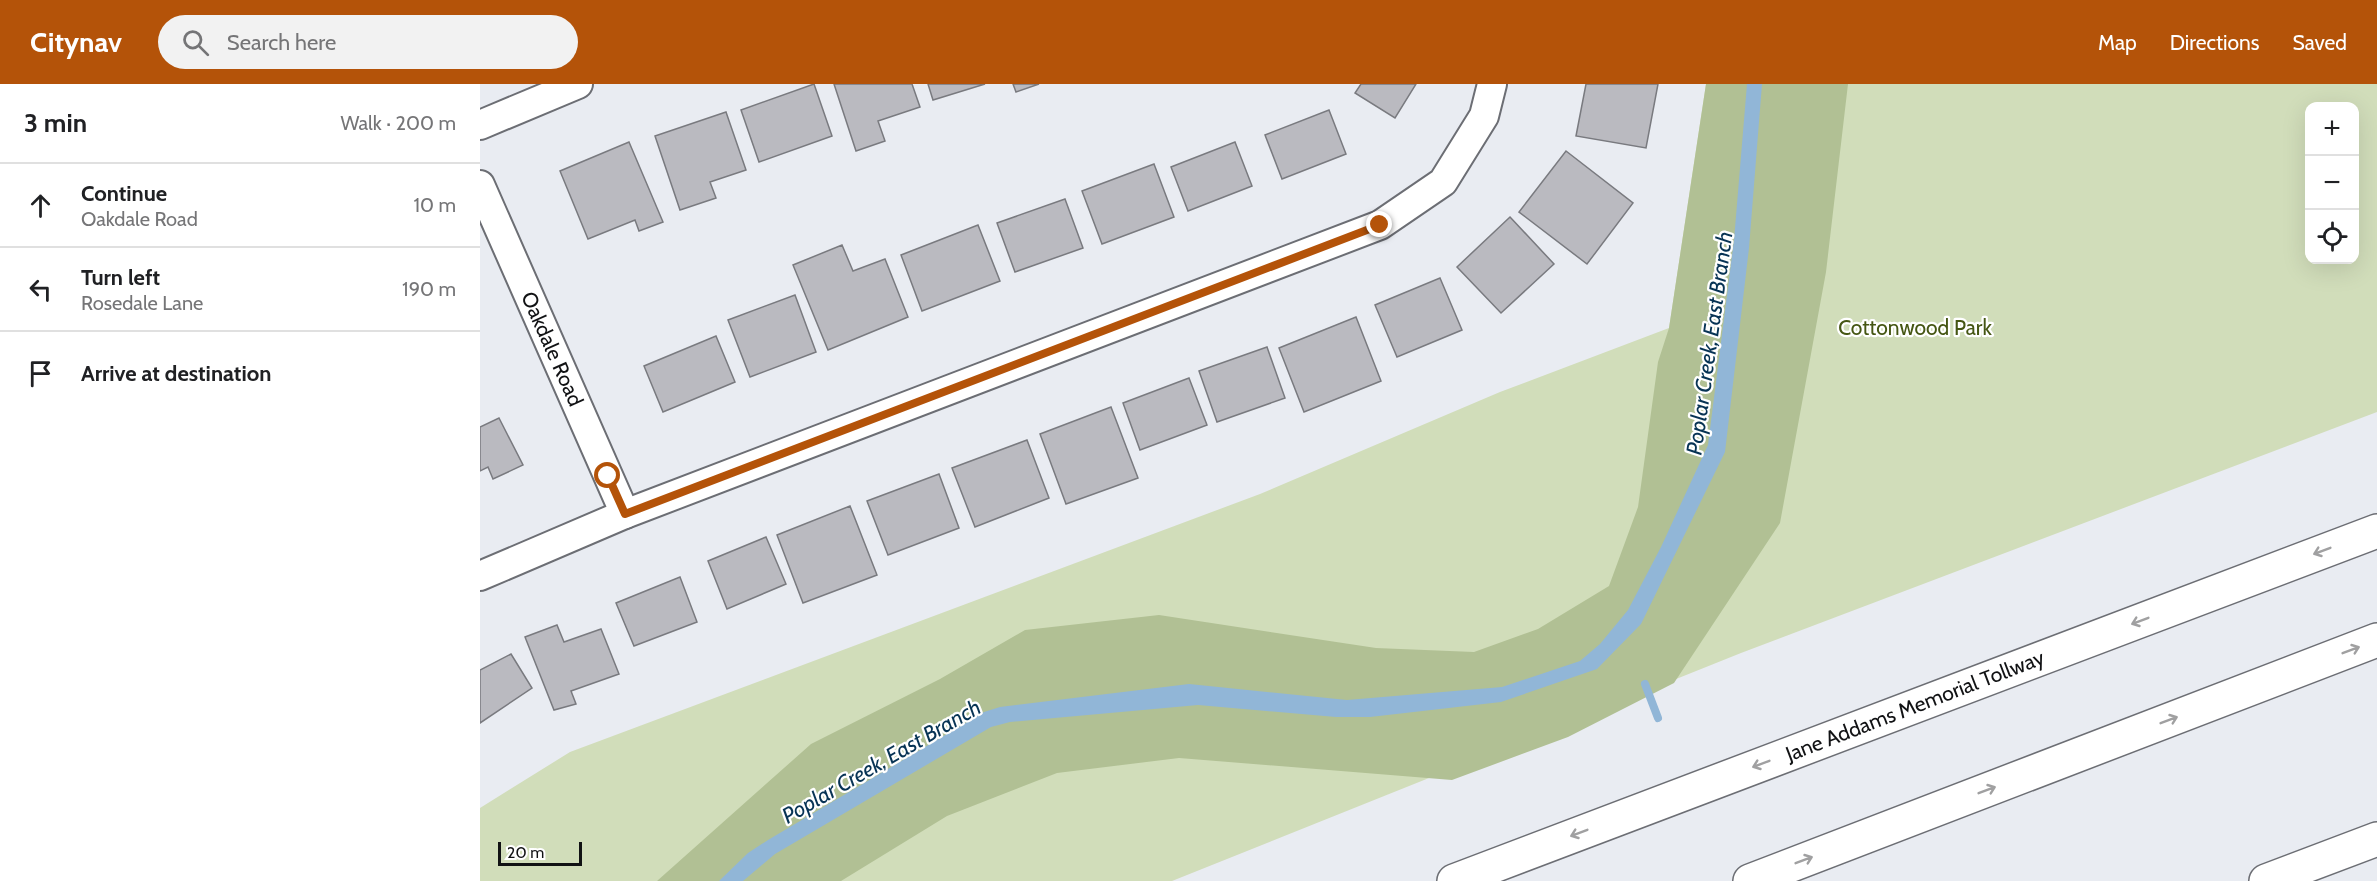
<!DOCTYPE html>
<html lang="en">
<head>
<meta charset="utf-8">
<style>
  body { margin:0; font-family:Cabin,sans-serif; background:#f2f2f2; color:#202124 }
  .controls { position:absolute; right:18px; top:18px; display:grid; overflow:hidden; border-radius:12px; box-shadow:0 6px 24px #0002 }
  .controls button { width:54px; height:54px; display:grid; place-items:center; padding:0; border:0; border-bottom:2px solid #e0e0e0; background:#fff; color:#202124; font:30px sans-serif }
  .scale { position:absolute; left:18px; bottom:15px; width:84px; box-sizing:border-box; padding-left:6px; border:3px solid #111214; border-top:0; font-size:16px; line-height:21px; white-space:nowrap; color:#111214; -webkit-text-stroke:4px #fff; paint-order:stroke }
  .stop { position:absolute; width:18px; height:18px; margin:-14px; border:4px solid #b45309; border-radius:50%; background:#fff }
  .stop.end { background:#b45309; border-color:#fff; box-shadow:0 2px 6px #0008 }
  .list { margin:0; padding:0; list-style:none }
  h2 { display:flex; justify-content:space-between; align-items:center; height:78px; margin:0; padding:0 24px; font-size:26px }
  h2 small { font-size:20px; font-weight:400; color:#757577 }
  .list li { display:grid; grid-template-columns:39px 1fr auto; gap:18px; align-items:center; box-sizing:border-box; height:84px; padding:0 24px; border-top:2px solid #e0e0e0 }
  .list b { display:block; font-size:22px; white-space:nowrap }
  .list p { margin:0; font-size:20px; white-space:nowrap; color:#757577 }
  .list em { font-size:20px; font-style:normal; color:#757577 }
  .icon { flex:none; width:33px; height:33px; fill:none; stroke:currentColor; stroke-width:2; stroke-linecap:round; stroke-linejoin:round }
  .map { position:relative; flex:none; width:1897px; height:797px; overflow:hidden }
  header { display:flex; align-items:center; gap:36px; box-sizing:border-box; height:84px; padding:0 30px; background:#b45309; color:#fff }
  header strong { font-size:28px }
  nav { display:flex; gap:33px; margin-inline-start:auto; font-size:21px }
  .search { width:420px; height:54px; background:#f2f2f2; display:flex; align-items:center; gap:15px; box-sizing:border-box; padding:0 21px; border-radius:33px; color:#757577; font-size:22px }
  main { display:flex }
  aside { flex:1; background:#fff }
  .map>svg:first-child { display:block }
</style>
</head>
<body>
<header>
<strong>Citynav</strong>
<div class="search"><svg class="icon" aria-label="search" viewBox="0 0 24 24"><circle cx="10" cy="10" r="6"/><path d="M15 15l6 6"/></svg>Search here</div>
<nav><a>Map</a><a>Directions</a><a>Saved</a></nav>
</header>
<main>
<aside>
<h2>3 min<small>Walk · 200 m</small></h2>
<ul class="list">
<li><svg class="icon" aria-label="ahead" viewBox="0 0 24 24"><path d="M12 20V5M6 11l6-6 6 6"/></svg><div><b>Continue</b><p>Oakdale Road</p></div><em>10 m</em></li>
<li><svg class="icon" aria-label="left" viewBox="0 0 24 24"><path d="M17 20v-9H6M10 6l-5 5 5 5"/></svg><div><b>Turn left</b><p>Rosedale Lane</p></div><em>190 m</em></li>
<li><svg class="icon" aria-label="arrive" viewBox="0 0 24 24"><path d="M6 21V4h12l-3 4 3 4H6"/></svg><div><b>Arrive at destination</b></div></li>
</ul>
</aside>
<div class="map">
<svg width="1897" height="797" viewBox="0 0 1897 797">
  <rect width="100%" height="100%" fill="#e9ecf2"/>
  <path fill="#d1ddba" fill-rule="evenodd" d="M 1226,0 L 1897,0 L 1897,328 L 1261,569 L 692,797 L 0,797 L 0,724 L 90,668 L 780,410 L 1020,308 L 1189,244 ZM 1830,22 L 1874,22 L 1874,176 L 1830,176 Z"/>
  <polygon fill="#b1c094" points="1226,0 1368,0 1346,188 1300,439 1194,599 1088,653 972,696 699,674 577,689 467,732 361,797 177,797 331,660 460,595 545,546 679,531 896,564 994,568 1058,545 1129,502 1158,423 1178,278 1189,244"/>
  <polygon fill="#91b6d7" points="1267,0 1282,0 1269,164 1245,368 1161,540 1117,585 1021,618 890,633 856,633 718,621 530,638 511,643 295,770 263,797 239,797 268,769 288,756 504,628 520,623 709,600 867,616 1022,603 1100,577 1120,560 1148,526 1181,463 1228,361 1254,156"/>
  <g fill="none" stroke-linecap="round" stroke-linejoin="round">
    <polyline stroke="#91b6d7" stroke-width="8" points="1165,600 1178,634"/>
  </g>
  <g fill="#babac0" stroke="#797a7f" stroke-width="1.5">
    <polygon points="334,0 352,52 279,78 261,26"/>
    <polygon points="354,0 432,0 440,23 398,37 405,57 376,67"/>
    <polygon points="448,0 505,0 453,16"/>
    <polygon points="533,0 559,0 536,8"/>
    <polygon points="881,0 936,0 915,34 875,9"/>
    <polygon points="1106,0 1178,0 1166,64 1096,52"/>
    <polygon points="849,26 866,70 802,95 785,51"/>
    <polygon points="246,28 266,86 230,98 236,114 200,126 175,52"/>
    <polygon points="149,58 183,138 159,147 155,136 108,155 80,87"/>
    <polygon points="755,58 772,102 708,127 691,83"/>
    <polygon points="1086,67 1153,119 1107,180 1039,128"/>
    <polygon points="674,80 694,133 622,160 602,107"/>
    <polygon points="585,115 603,164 535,188 517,139"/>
    <polygon points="1030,133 1074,180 1021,229 977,183"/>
    <polygon points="498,141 520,197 442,227 421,171"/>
    <polygon points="362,161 373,187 405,175 428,233 348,266 313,181"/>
    <polygon points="960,194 982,246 917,273 895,221"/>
    <polygon points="315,211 336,268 270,293 248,236"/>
    <polygon points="876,233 901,297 824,328 799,264"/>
    <polygon points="236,252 255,298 183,328 164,282"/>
    <polygon points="787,263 805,314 737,338 719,287"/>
    <polygon points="709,294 727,341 660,366 643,319"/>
    <polygon points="631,323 658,394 586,420 560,350"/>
    <polygon points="19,334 43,381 13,395 8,383 0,387 0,343"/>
    <polygon points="547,356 569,414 495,443 472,384"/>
    <polygon points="459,390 479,444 408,471 387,417"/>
    <polygon points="370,422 397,491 323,519 297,451"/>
    <polygon points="286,453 306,500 247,525 228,477"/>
    <polygon points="200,493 217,538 154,562 136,519"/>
    <polygon points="77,541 84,558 121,545 139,590 91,607 96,620 74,626 45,553"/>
    <polygon points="31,570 52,604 0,639 0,586"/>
  </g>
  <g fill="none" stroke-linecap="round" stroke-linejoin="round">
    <g stroke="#6c6e74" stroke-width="32">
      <g id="minor">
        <polyline points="0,41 98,0"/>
        <polyline points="0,101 145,430"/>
        <polyline points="0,492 145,430 900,141 963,98 1004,32 1012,0"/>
      </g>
    </g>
    <g stroke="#6c6e74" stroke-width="36">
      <polyline id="tertiary" points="1786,797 1897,755"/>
    </g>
    <g stroke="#6c6e74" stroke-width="36">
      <g id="motorway">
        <polyline points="974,797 1897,447"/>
        <polyline points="1270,797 1897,556"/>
      </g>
    </g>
    <use href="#minor" stroke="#fff" stroke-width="28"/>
    <use href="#tertiary" stroke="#fff" stroke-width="33"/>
    <use href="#motorway" stroke="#fff" stroke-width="33"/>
  </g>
  <defs><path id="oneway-shaft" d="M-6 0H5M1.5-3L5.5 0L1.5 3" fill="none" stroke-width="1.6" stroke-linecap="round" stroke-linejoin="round" transform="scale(1.5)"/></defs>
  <g stroke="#a0a0a1">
    <use href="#oneway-shaft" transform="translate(1842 467) rotate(159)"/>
    <use href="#oneway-shaft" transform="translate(1660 537) rotate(159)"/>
    <use href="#oneway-shaft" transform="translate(1871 566) rotate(-21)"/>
    <use href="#oneway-shaft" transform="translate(1689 636) rotate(-21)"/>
    <use href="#oneway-shaft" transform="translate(1281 680) rotate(159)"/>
    <use href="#oneway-shaft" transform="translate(1507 706) rotate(-21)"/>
    <use href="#oneway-shaft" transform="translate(1099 749) rotate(159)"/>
    <use href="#oneway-shaft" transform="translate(1324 776) rotate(-21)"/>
  </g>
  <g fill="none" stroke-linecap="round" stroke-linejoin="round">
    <polyline stroke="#b45309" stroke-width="8" points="128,392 145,430 900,141"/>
  </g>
  <g text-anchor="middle" stroke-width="4.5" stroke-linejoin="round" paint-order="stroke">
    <g font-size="21" fill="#455613" stroke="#fff">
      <text x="1435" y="251">Cottonwood Park</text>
    </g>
    <g font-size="21" fill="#111214" stroke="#fff">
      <text transform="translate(72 265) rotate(66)" y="7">Oakdale Road</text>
      <text transform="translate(1435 622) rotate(-21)" y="7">Jane Addams Memorial Tollway</text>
    </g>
    <g font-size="22" font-style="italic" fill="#073354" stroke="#fff">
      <text transform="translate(1229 259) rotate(-82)" y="8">Poplar Creek, East Branch</text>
      <text transform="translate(401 677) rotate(-30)" y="8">Poplar Creek, East Branch</text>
    </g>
  </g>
</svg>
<div class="controls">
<button>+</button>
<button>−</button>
<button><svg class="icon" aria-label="locate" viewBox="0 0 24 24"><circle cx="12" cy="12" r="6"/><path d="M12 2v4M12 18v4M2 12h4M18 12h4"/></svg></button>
</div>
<div class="scale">20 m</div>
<div class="stop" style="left:128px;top:392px"></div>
<div class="stop end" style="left:900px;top:141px"></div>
</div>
</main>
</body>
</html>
